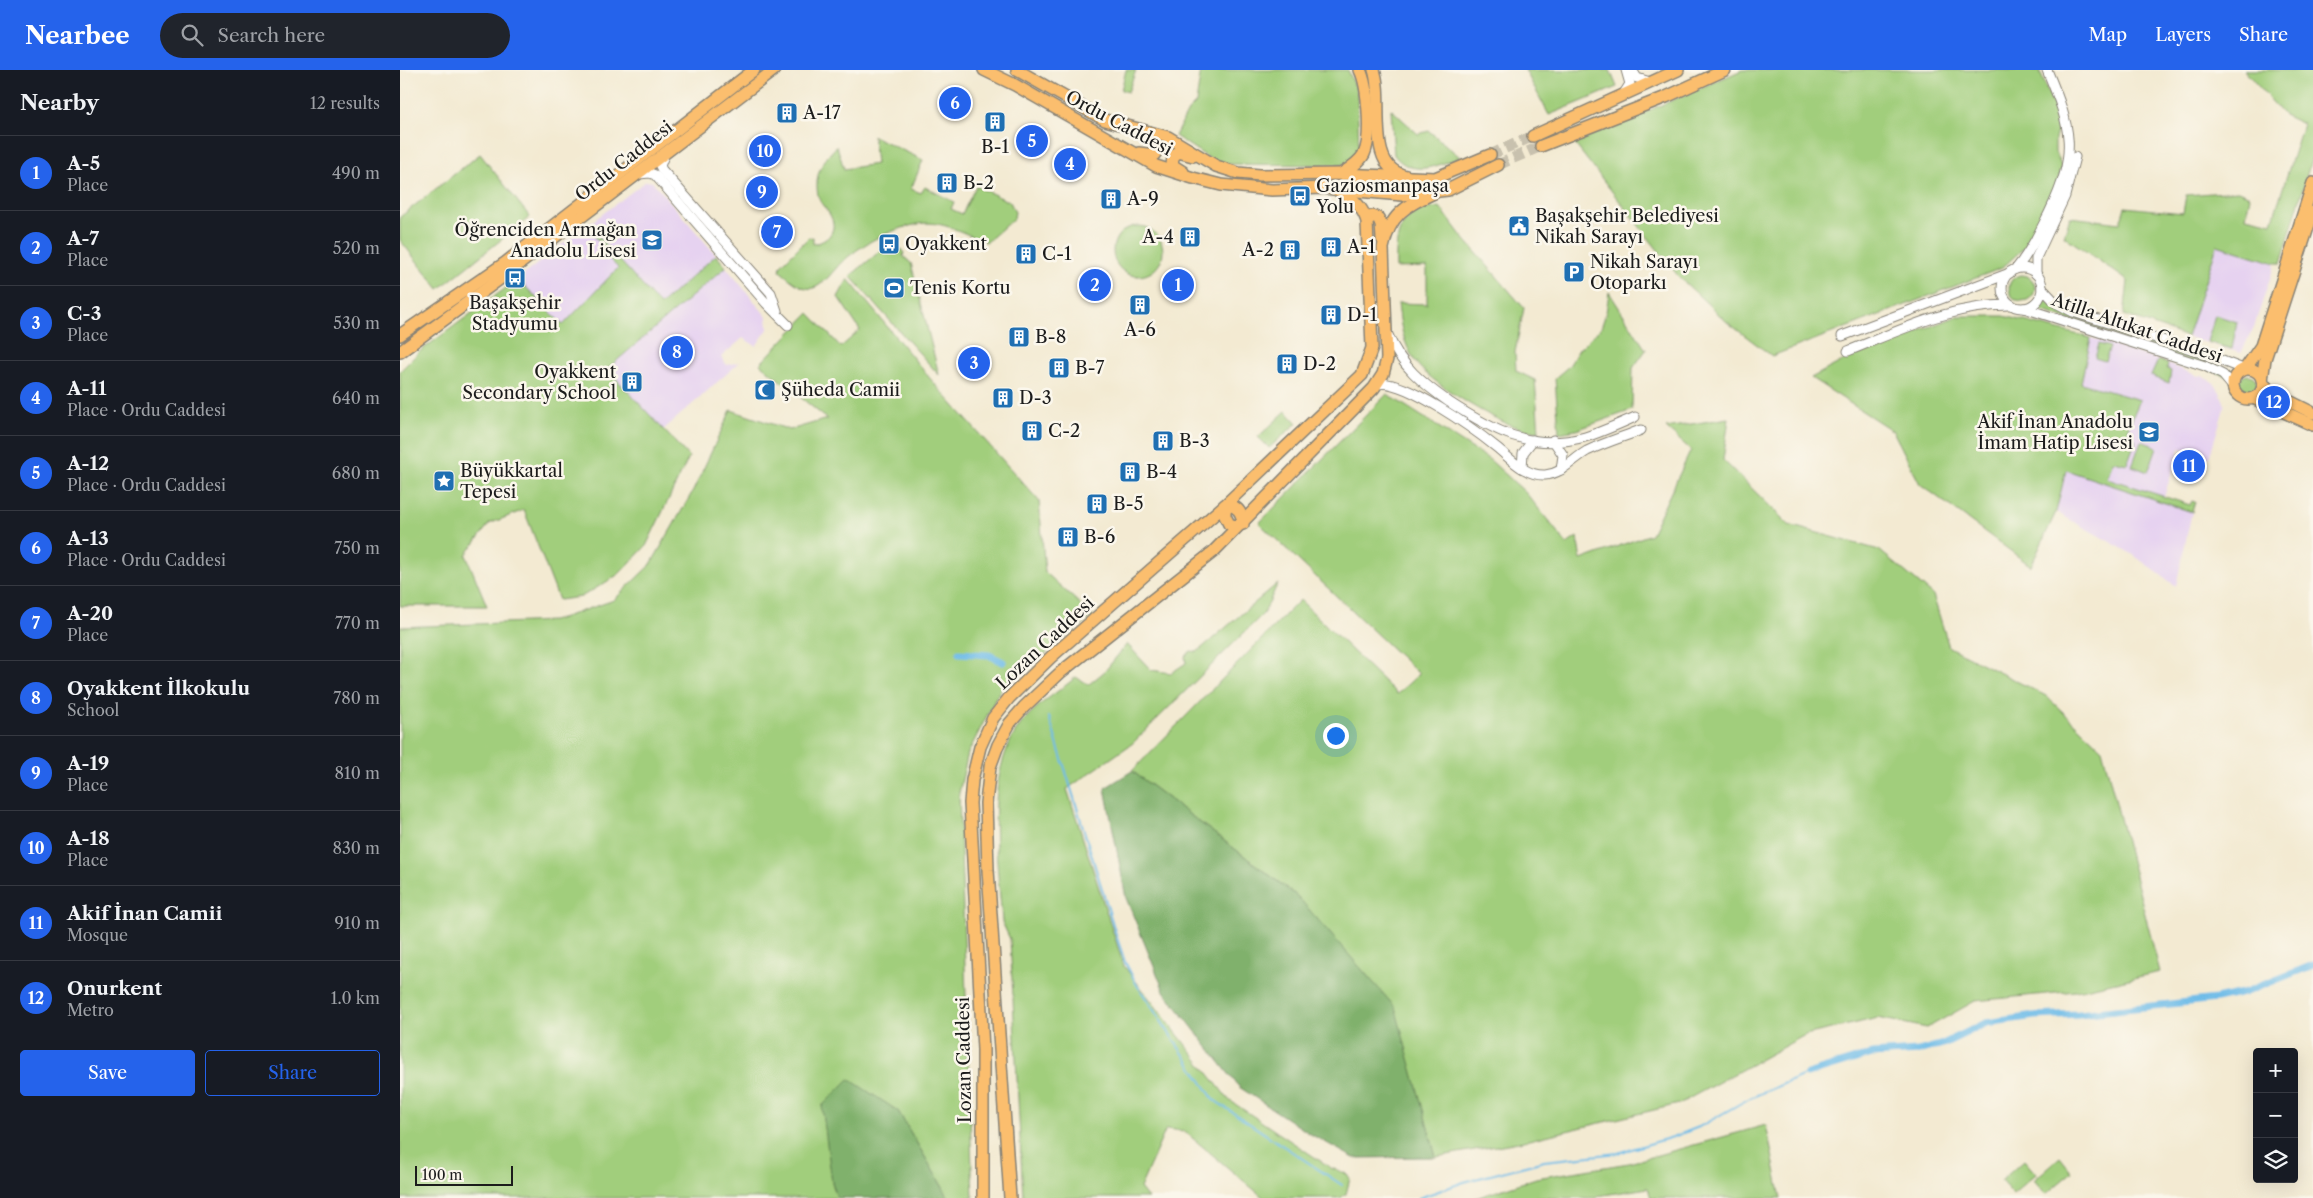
<!DOCTYPE html>
<html lang="en">
<head>
<meta charset="utf-8">
<style>
  body { margin:0; font-family:"Libre Caslon Text",serif; background:#20242c; color:#f1f3f6 }
  .controls { position:absolute; right:15px; bottom:15px; display:grid; overflow:hidden; border-radius:5px; box-shadow:0 5px 20px #0002 }
  .controls button { width:45px; height:45px; display:grid; place-items:center; padding:0; border:0; border-bottom:1px solid #363941; background:#171b24; color:#f1f3f6; font:25px sans-serif }
  .scale { position:absolute; left:15px; bottom:12px; width:98px; box-sizing:border-box; padding-left:5px; border:2px solid #1c1c1c; border-top:0; font-size:14px; line-height:18px; white-space:nowrap; color:#1c1c1c; -webkit-text-stroke:4px #fbf7ec; paint-order:stroke }
  .you { position:absolute; left:935px; top:665px; width:18px; height:18px; margin:-12px; border:4px solid #fff; border-radius:50%; background:#1a73e8; box-shadow:0 0 0 8px #1a73e833 }
  .badge { display:grid; place-items:center; width:32px; height:32px; border-radius:50%; background:#2563eb; color:#fff; font-size:16px; font-weight:700 }
  .pin { position:absolute; translate:-50% -50%; border:2px solid #fff; box-shadow:0 1px 5px #0006 }
  .list { margin:0; padding:0; list-style:none }
  h2 { display:flex; justify-content:space-between; align-items:center; height:65px; margin:0; padding:0 20px; font-size:21px }
  h2 small { font-size:16px; font-weight:400; color:#9ea1a6 }
  .list li { display:grid; grid-template-columns:32px 1fr auto; gap:15px; align-items:center; box-sizing:border-box; height:75px; padding:0 20px; border-top:1px solid #363941 }
  .list b { display:block; font-size:19px; white-space:nowrap }
  .list p { margin:0; font-size:16px; white-space:nowrap; color:#9ea1a6 }
  .list em { font-size:16px; font-style:normal; color:#9ea1a6 }
  .actions { display:flex; gap:10px; padding:15px 20px }
  .actions a { flex:1; padding:11px 0; border:1px solid #2563eb; border-radius:5px; text-align:center; font-size:18px; color:#2563eb }
  .actions .main { background:#2563eb; color:#fff }
  .icon { flex:none; width:28px; height:28px; fill:none; stroke:currentColor; stroke-width:2; stroke-linecap:round; stroke-linejoin:round }
  .map { position:relative; flex:none; width:1913px; height:1128px; overflow:hidden }
  header { display:flex; align-items:center; gap:30px; box-sizing:border-box; height:70px; padding:0 25px; background:#2563eb; color:#fff }
  header strong { font-size:24px }
  nav { display:flex; gap:28px; margin-inline-start:auto; font-size:18px }
  .search { width:350px; height:45px; background:#20242c; display:flex; align-items:center; gap:12px; box-sizing:border-box; padding:0 18px; border-radius:28px; color:#9ea1a6; font-size:19px }
  main { display:flex }
  aside { flex:1; background:#171b24 }
  .map>svg:first-child { display:block }
</style>
</head>
<body>
<header>
<strong>Nearbee</strong>
<div class="search"><svg class="icon" aria-label="search" viewBox="0 0 24 24"><circle cx="10" cy="10" r="6"/><path d="M15 15l6 6"/></svg>Search here</div>
<nav><a>Map</a><a>Layers</a><a>Share</a></nav>
</header>
<main>
<aside>
<h2>Nearby<small>12 results</small></h2>
<ul class="list">
<li><span class="badge">1</span><div><b>A-5</b><p>Place</p></div><em>490 m</em></li>
<li><span class="badge">2</span><div><b>A-7</b><p>Place</p></div><em>520 m</em></li>
<li><span class="badge">3</span><div><b>C-3</b><p>Place</p></div><em>530 m</em></li>
<li><span class="badge">4</span><div><b>A-11</b><p>Place · Ordu Caddesi</p></div><em>640 m</em></li>
<li><span class="badge">5</span><div><b>A-12</b><p>Place · Ordu Caddesi</p></div><em>680 m</em></li>
<li><span class="badge">6</span><div><b>A-13</b><p>Place · Ordu Caddesi</p></div><em>750 m</em></li>
<li><span class="badge">7</span><div><b>A-20</b><p>Place</p></div><em>770 m</em></li>
<li><span class="badge">8</span><div><b>Oyakkent İlkokulu</b><p>School</p></div><em>780 m</em></li>
<li><span class="badge">9</span><div><b>A-19</b><p>Place</p></div><em>810 m</em></li>
<li><span class="badge">10</span><div><b>A-18</b><p>Place</p></div><em>830 m</em></li>
<li><span class="badge">11</span><div><b>Akif İnan Camii</b><p>Mosque</p></div><em>910 m</em></li>
<li><span class="badge">12</span><div><b>Onurkent</b><p>Metro</p></div><em>1.0 km</em></li>
</ul>
<div class="actions"><a class="main">Save</a><a>Share</a></div>
</aside>
<div class="map">
<svg width="1913" height="1128" viewBox="0 0 1913 1128">
  <rect width="100%" height="100%" fill="#fbf7ec"/>
  <filter id="ink" filterUnits="userSpaceOnUse"><feTurbulence type="fractalNoise" baseFrequency=".02" numOctaves="2"/><feDisplacementMap in="SourceGraphic" scale="10" xChannelSelector="R" yChannelSelector="G"/><feConvolveMatrix kernelMatrix="1 2 1 2 8 2 1 2 1" color-interpolation-filters="sRGB"/></filter>
  <filter id="wash" filterUnits="userSpaceOnUse"><feTurbulence type="fractalNoise" baseFrequency=".0096" numOctaves="4" result="noise"/><feDisplacementMap in="SourceGraphic" scale="20" xChannelSelector="R" yChannelSelector="G"/><feGaussianBlur stdDeviation="1.12" result="paint"/><feColorMatrix in="noise" values="0 0 0 0 0 0 0 0 0 0 0 0 0 0 0 0 0 1.4 0 .05"/><feComposite in="paint" operator="in"/></filter>
  <g filter="url(#wash)">
    <rect width="100%" height="100%" fill="#f3ead2"/>
    <g fill="#e6d2f0">
      <polygon points="246,111 253,112 316,185 260,236 188,155"/>
      <polygon points="185,156 204,177 201,180 218,198 163,255 118,209"/>
      <polygon points="1817,175 1875,193 1854,257 1841,283 1787,267"/>
      <polygon points="326,197 367,247 368,259 356,276 343,268 321,287 327,295 340,292 263,360 207,299"/>
      <polygon points="1691,268 1758,290 1798,306 1802,305 1814,313 1820,322 1825,335 1809,388 1780,378 1762,432 1792,442 1776,516 1732,484 1656,442 1666,400 1739,330 1681,313"/>
    </g>
    <g fill="#a1ce7c" stroke="#5e754c">
      <polygon points="726,0 736,0 728,22 721,20"/>
      <polygon points="801,0 948,0 957,21 959,79 952,91 941,95 818,94 775,66 788,41 796,33"/>
      <polygon points="1125,0 1210,0 1217,17 1149,45"/>
      <polygon points="1342,0 1639,0 1657,43 1659,54 1655,69 1655,82 1662,98 1652,128 1627,175 1602,198 1372,286 1327,252 1279,207 1174,73"/>
      <polygon points="1844,0 1913,0 1913,84 1881,193 1875,193 1817,175 1787,267 1724,245 1728,211 1664,166 1670,147 1720,153 1725,137 1783,143 1786,125 1838,121 1850,126 1846,147 1872,153 1903,54 1884,45"/>
      <path d="M 991,39 L 1018,64 L 1029,61 L 1060,87 C 1037,96 1012,108 994,85 Z"/>
      <path d="M 473,66 L 523,90 L 511,119 L 521,123 L 525,117 L 554,132 L 551,139 L 562,144 L 576,116 L 610,132 L 615,142 L 614,148 L 587,172 C 565,165 542,149 518,154 C 488,160 463,173 441,193 C 434,200 425,213 416,217 C 403,223 389,208 380,201 L 381,195 L 408,168 L 413,167 L 413,174 C 427,172 438,161 431,147 C 429,141 423,137 420,131 C 418,127 417,121 417,116 C 416,100 426,87 437,76 L 444,99 L 476,94 Z"/>
      <polygon points="80,84 130,147 39,219 0,170 0,147"/>
      <path d="M 1040,137 L 1060,164 L 1124,238 L 1115,282 L 1116,301 L 1135,310 L 1139,362 C 1131,361 1123,360 1116,357 C 1093,350 1027,311 1015,291 C 1003,273 1000,254 998,233 L 1027,234 L 1027,197 L 996,198 C 995,163 999,140 1040,137 Z"/>
      <polygon points="188,155 260,235 316,185 326,197 207,299 289,387 246,476 219,504 203,514 181,527 159,530 124,440 89,454 66,485 87,536 0,536 0,301 19,282 118,209 163,255 218,198 201,180 204,177 185,156"/>
      <circle cx="738" cy="181" r="25"/>
      <polygon points="492,176 494,178 499,177 504,183 503,186 511,193 539,305 450,206 484,178"/>
      <circle cx="1622" cy="218" r="13"/>
      <polygon points="448,209 533,312 639,431 645,502 693,546 600,620 568,683 559,723 573,1128 549,1128 498,1041 432,1112 437,1128 0,1128 0,557 153,551 214,530 251,494 293,421 331,340 390,360 427,349 360,294 409,243 441,277 460,260 438,227"/>
      <polygon points="1209,222 1246,280 1233,298 1232,340 1176,360 1159,363 1155,308 1169,296 1179,279 1201,258 1206,243"/>
      <polygon points="1644,227 1666,244 1796,285 1833,301 1829,307 1635,238"/>
      <polygon points="1815,245 1837,252 1832,279 1807,272"/>
      <polygon points="1558,246 1604,246 1691,268 1681,313 1740,330 1729,355 1728,366 1736,370 1727,394 1713,391 1707,408 1790,435 1792,431 1795,432 1792,442 1666,400 1656,442 1631,496 1520,414 1493,361 1411,308 1450,287"/>
      <polygon points="1699,274 1710,277 1705,291 1695,288"/>
      <polygon points="1758,290 1768,294 1767,299 1771,301 1769,313 1751,306"/>
      <circle cx="1848" cy="314" r="9"/>
      <polygon points="987,324 1090,390 1126,423 1167,474 1177,467 1181,490 1251,464 1291,380 1266,358 1329,348 1323,390 1389,455 1479,480 1533,525 1549,577 1646,626 1702,679 1760,902 1676,921 1575,931 1527,958 1478,948 1405,965 1279,1034 1129,1070 1036,1087 994,937 897,826 732,701 900,530 997,624 1019,604 859,453"/>
      <polygon points="886,341 897,353 869,378 858,367"/>
      <polygon points="1741,371 1757,377 1748,402 1732,396"/>
      <path d="M 878,513 L 864,543 L 733,673 L 667,719 L 724,896 L 829,1030 L 931,1098 L 945,1103 L 950,1108 L 946,1124 L 940,1128 L 864,1128 L 784,1061 L 766,1059 L 740,1118 L 748,1128 L 623,1128 L 610,869 L 602,852 C 598,789 580,695 628,646 C 642,631 661,620 676,607 L 688,615 L 705,601 L 727,574 L 751,600 L 771,603 L 786,593 L 785,586 L 791,581 L 797,582 Z"/>
      <polygon points="1366,1055 1381,1128 1251,1128 1248,1118 1197,1126 1197,1128 1076,1128 1136,1108 1229,1093"/>
      <polygon points="1660,1087 1672,1102 1646,1124 1634,1110"/>
      <polygon points="1624,1090 1636,1104 1613,1124 1601,1111"/>
    </g>
    <g fill="#80b16c" stroke="#4e6644">
      <polygon points="732,701 897,826 995,937 1036,1087 954,1088 912,1065 839,1017 764,921 726,828 705,718"/>
      <polygon points="449,1009 498,1041 549,1128 437,1128 432,1112 422,1036"/>
    </g>
    <g fill="none" stroke-linecap="round" stroke-linejoin="round">
      <g stroke="#6ebce8" stroke-width="2">
        <polyline points="649,647 718,871 725,892 737,915 814,1030 942,1115"/>
        <polyline points="1019,1128 1064,1112 1144,1091 1218,1083 1273,1067 1299,1057 1350,1028 1407,1004"/>
      </g>
      <g stroke="#6ebce8" stroke-width="7">
        <polyline points="559,583 589,585 603,592"/>
        <polyline points="1407,1004 1472,984 1518,981 1543,974 1586,953 1635,946 1679,944 1816,929 1843,923 1913,895"/>
      </g>
    </g>
  </g>
  <g filter="url(#ink)">
    <g fill="none" stroke-linecap="round" stroke-linejoin="round">
      <g stroke="#c8c1ae" stroke-width="11" stroke-dasharray="11 5.5" stroke-linecap="butt">
        <polyline points="1090,85 1133,66"/>
        <polyline points="1098,95 1141,76"/>
      </g>
      <g stroke="#888377" stroke-width="11">
        <g id="minor">
          <polyline points="1232,0 1237,8 1250,12"/>
          <polyline points="1223,25 1230,14 1226,0"/>
          <polyline points="265,83 260,96 262,100 371,223 377,241"/>
          <polyline points="239,104 250,103 255,105 366,233 388,255"/>
          <circle cx="1622" cy="218" r="20"/>
          <path d="M 1616,199 C 1630,182 1639,163 1649,143 C 1678,83 1672,59 1647,0"/>
          <polyline points="1636,204 1636,188 1665,126 1675,87"/>
          <polyline points="1642,218 1656,233 1673,242 1794,280 1843,299"/>
          <polyline points="1624,238 1805,296 1823,305 1833,317"/>
          <path d="M 988,265 C 1001,296 1022,313 1049,332 C 1092,360 1131,382 1185,367 C 1202,362 1219,354 1235,347"/>
          <polyline points="1442,266 1610,203"/>
          <path d="M 1448,281 C 1501,260 1553,234 1612,235"/>
          <path d="M 978,314 C 1003,308 1075,360 1096,377 C 1110,388 1125,406 1145,405 C 1162,404 1173,389 1187,381 C 1204,373 1223,367 1241,360"/>
          <polyline points="1153,370 1163,385 1161,400"/>
          <polyline points="1122,398 1123,383 1133,370"/>
        </g>
      </g>
      <g stroke="#888377" stroke-width="14">
        <g id="major">
          <polyline points="584,0 615,15 756,96 793,108 821,115 872,120 923,118 1002,125 1048,120 1098,95"/>
          <polyline points="617,0 705,50 768,67 816,96 838,103 860,105 941,104 1035,108 1090,85"/>
          <path d="M 974,0 C 985,31 964,97 1006,106"/>
          <polyline points="1133,66 1278,0"/>
          <polyline points="1141,76 1266,27 1325,0"/>
          <polyline points="739,83 754,85 758,79 754,70 742,63"/>
          <polyline points="783,102 772,95 773,87 778,82 793,86"/>
          <path d="M 941,104 C 949,99 959,93 964,84 C 972,68 968,16 960,0"/>
          <polyline points="967,151 972,146 978,148 981,154 982,169"/>
          <polyline points="0,265 105,193 354,0"/>
          <polyline points="0,282 101,208 374,0"/>
          <circle cx="1848" cy="314" r="15"/>
          <polyline points="1845,299 1861,276 1913,113"/>
          <polyline points="1862,310 1865,289 1913,142"/>
          <polyline points="1863,314 1877,325 1913,343"/>
          <polyline points="1853,328 1913,355"/>
          <path d="M 825,435 C 838,435 842,443 843,454 L 835,456 L 829,454 L 825,446 Z"/>
          <path d="M 583,1128 L 583,980 L 570,733 L 572,710 L 580,677 L 593,648 L 609,628 L 651,587 L 825,435 L 962,305 L 972,278 L 967,151 C 961,134 951,126 935,119"/>
          <path d="M 610,1128 L 588,800 L 586,733 L 590,697 L 598,675 L 610,653 L 624,637 L 661,602 L 813,482 L 974,318 L 983,304 L 987,289 L 983,178 C 990,143 1006,136 1036,122"/>
        </g>
      </g>
      <use href="#minor" stroke="#fff" stroke-width="9"/>
      <use href="#major" stroke="#fbbe6e" stroke-width="11"/>
    </g>
  </g>
  <defs>
    <g id="building-square" transform="scale(1.125)"><rect x="-9" y="-9" width="18" height="18" rx="4" fill="#1f6fb2" stroke="#fbf7ec"/><path d="M-4-6H4V6H1V3H-1V6H-4ZM-2.5-4.3h1.7v1.8h-1.7ZM.8-4.3h1.7v1.8H.8ZM-2.5-1h1.7V.8h-1.7ZM.8-1h1.7V.8H.8Z" fill="#fff"/></g>
    <g id="bus-square" transform="scale(1.125)"><rect x="-9" y="-9" width="18" height="18" rx="4" fill="#1f6fb2" stroke="#fbf7ec"/><path d="M-5-6H5V4H4V6H2V4H-2V6H-4V4H-5ZM-3.5-4V0h7V-4ZM-3.5 1.2v1.5H-2V1.2ZM2 1.2v1.5H3.5V1.2Z" fill="#fff"/></g>
    <g id="civic-square" transform="scale(1.125)"><rect x="-9" y="-9" width="18" height="18" rx="4" fill="#1f6fb2" stroke="#fbf7ec"/><path d="M-.6-6.5H3V-4.5H.6V-3L4-1V1h2V6H-6V1h2V-1L-.6-3ZM-1.2 2.5V6h2.4V2.5Z" fill="#fff"/></g>
    <g id="school-square" transform="scale(1.125)"><rect x="-9" y="-9" width="18" height="18" rx="4" fill="#1f6fb2" stroke="#fbf7ec"/><path d="M0-5L7-2L0 1L-7-2ZM-4 1L0 2.5L4 1V4Q0 6-4 4Z" fill="#fff"/></g>
    <g id="parking-square" transform="scale(1.125)"><rect x="-9" y="-9" width="18" height="18" rx="4" fill="#1f6fb2" stroke="#fbf7ec"/><path d="M-3.5-5.5H1a3.5 3.5 0 0 1 0 7H-1V5.5H-3.5ZM-1-3.4V-.6H.8a1.4 1.4 0 0 0 0-2.8Z" fill="#fff"/></g>
    <g id="stadium-square" transform="scale(1.125)"><rect x="-9" y="-9" width="18" height="18" rx="4" fill="#1f6fb2" stroke="#fbf7ec"/><path d="M0-5a6.5 5 0 1 0 0 10a6.5 5 0 1 0 0-10ZM-3.5-1.8h7v3.6h-7Z" fill="#fff"/></g>
    <g id="mosque-square" transform="scale(1.125)"><rect x="-9" y="-9" width="18" height="18" rx="4" fill="#1f6fb2" stroke="#fbf7ec"/><path d="M3.5-4.9A6 6 0 1 0 3.5 4.9A5 5 0 1 1 3.5-4.9Z" fill="#fff"/></g>
    <g id="sight-square" transform="scale(1.125)"><rect x="-9" y="-9" width="18" height="18" rx="4" fill="#1f6fb2" stroke="#fbf7ec"/><path d="M0-6L1.8-2.2L6-1.7L2.9 1.2L3.7 5.4L0 3.3L-3.7 5.4L-2.9 1.2L-6-1.7L-1.8-2.2Z" fill="#fff"/></g>
  </defs>
  <g fill-rule="evenodd">
    <use href="#building-square" x="387" y="43"/>
    <use href="#building-square" x="595" y="52"/>
    <use href="#building-square" x="547" y="113"/>
    <use href="#bus-square" x="900" y="126"/>
    <use href="#building-square" x="711" y="129"/>
    <use href="#civic-square" x="1119" y="156"/>
    <use href="#building-square" x="790" y="167"/>
    <use href="#school-square" x="252" y="170"/>
    <use href="#bus-square" x="489" y="174"/>
    <use href="#building-square" x="931" y="177"/>
    <use href="#building-square" x="890" y="180"/>
    <use href="#building-square" x="626" y="184"/>
    <use href="#parking-square" x="1174" y="202"/>
    <use href="#bus-square" x="115" y="208"/>
    <use href="#stadium-square" x="494" y="218"/>
    <use href="#building-square" x="740" y="235"/>
    <use href="#building-square" x="931" y="245"/>
    <use href="#building-square" x="619" y="267"/>
    <use href="#building-square" x="887" y="294"/>
    <use href="#building-square" x="659" y="298"/>
    <use href="#building-square" x="232" y="312"/>
    <use href="#mosque-square" x="365" y="320"/>
    <use href="#building-square" x="603" y="328"/>
    <use href="#building-square" x="632" y="361"/>
    <use href="#school-square" x="1749" y="362"/>
    <use href="#building-square" x="763" y="371"/>
    <use href="#building-square" x="730" y="402"/>
    <use href="#sight-square" x="44" y="411"/>
    <use href="#building-square" x="697" y="434"/>
    <use href="#building-square" x="668" y="467"/>
  </g>
  <g text-anchor="middle" stroke-width="5" stroke-linejoin="round" paint-order="stroke">
    <g font-size="18" fill="#1c1c1c" stroke="#fbf7ec" text-anchor="start">
      <text x="403" y="49">A-17</text>
      <text x="595" y="83" text-anchor="middle">B-1</text>
      <text x="563" y="119">B-2</text>
      <text x="916" y="122">Gaziosmanpaşa<tspan x="916" dy="21">Yolu</tspan></text>
      <text x="727" y="135">A-9</text>
      <text x="1135" y="152">Başakşehir Belediyesi<tspan x="1135" dy="21">Nikah Sarayı</tspan></text>
      <text x="236" y="166" text-anchor="end">Öğrenciden Armağan<tspan x="236" dy="21">Anadolu Lisesi</tspan></text>
      <text x="774" y="173" text-anchor="end">A-4</text>
      <text x="505" y="180">Oyakkent</text>
      <text x="947" y="183">A-1</text>
      <text x="874" y="186" text-anchor="end">A-2</text>
      <text x="642" y="190">C-1</text>
      <text x="1190" y="198">Nikah Sarayı<tspan x="1190" dy="21">Otoparkı</tspan></text>
      <text x="510" y="224">Tenis Kortu</text>
      <text x="115" y="239" text-anchor="middle">Başakşehir<tspan x="115" dy="21">Stadyumu</tspan></text>
      <text x="947" y="251">D-1</text>
      <text x="740" y="266" text-anchor="middle">A-6</text>
      <text x="635" y="273">B-8</text>
      <text x="903" y="300">D-2</text>
      <text x="675" y="304">B-7</text>
      <text x="216" y="308" text-anchor="end">Oyakkent<tspan x="216" dy="21">Secondary School</tspan></text>
      <text x="381" y="326">Şüheda Camii</text>
      <text x="619" y="334">D-3</text>
      <text x="1733" y="358" text-anchor="end">Akif İnan Anadolu<tspan x="1733" dy="21">İmam Hatip Lisesi</tspan></text>
      <text x="648" y="367">C-2</text>
      <text x="779" y="377">B-3</text>
      <text x="60" y="407">Büyükkartal<tspan x="60" dy="21">Tepesi</tspan></text>
      <text x="746" y="408">B-4</text>
      <text x="713" y="440">B-5</text>
      <text x="684" y="473">B-6</text>
    </g>
    <g font-size="18" fill="#1c1c1c" stroke="#fbf7ec">
      <text transform="translate(719 53) rotate(28)" y="6">Ordu Caddesi</text>
      <text transform="translate(224 91) rotate(-38)" y="6">Ordu Caddesi</text>
      <text transform="translate(1737 258) rotate(19)" y="6">Atilla Altıkat Caddesi</text>
      <text transform="translate(645 573) rotate(-43)" y="6">Lozan Caddesi</text>
      <text transform="translate(564 990) rotate(-91)" y="6">Lozan Caddesi</text>
    </g>
  </g>
</svg>
<div class="controls">
<button>+</button>
<button>−</button>
<button><svg class="icon" aria-label="layers" viewBox="0 0 24 24"><path d="M12 4l9 5-9 5-9-5zM3 14l9 5 9-5"/></svg></button>
</div>
<div class="scale">100 m</div>
<div class="you"></div>
<div class="pin badge" style="left:778px;top:215px">1</div>
<div class="pin badge" style="left:695px;top:215px">2</div>
<div class="pin badge" style="left:574px;top:293px">3</div>
<div class="pin badge" style="left:670px;top:94px">4</div>
<div class="pin badge" style="left:632px;top:71px">5</div>
<div class="pin badge" style="left:555px;top:33px">6</div>
<div class="pin badge" style="left:377px;top:162px">7</div>
<div class="pin badge" style="left:277px;top:282px">8</div>
<div class="pin badge" style="left:362px;top:122px">9</div>
<div class="pin badge" style="left:365px;top:81px">10</div>
<div class="pin badge" style="left:1789px;top:396px">11</div>
<div class="pin badge" style="left:1874px;top:332px">12</div>
</div>
</main>
</body>
</html>
